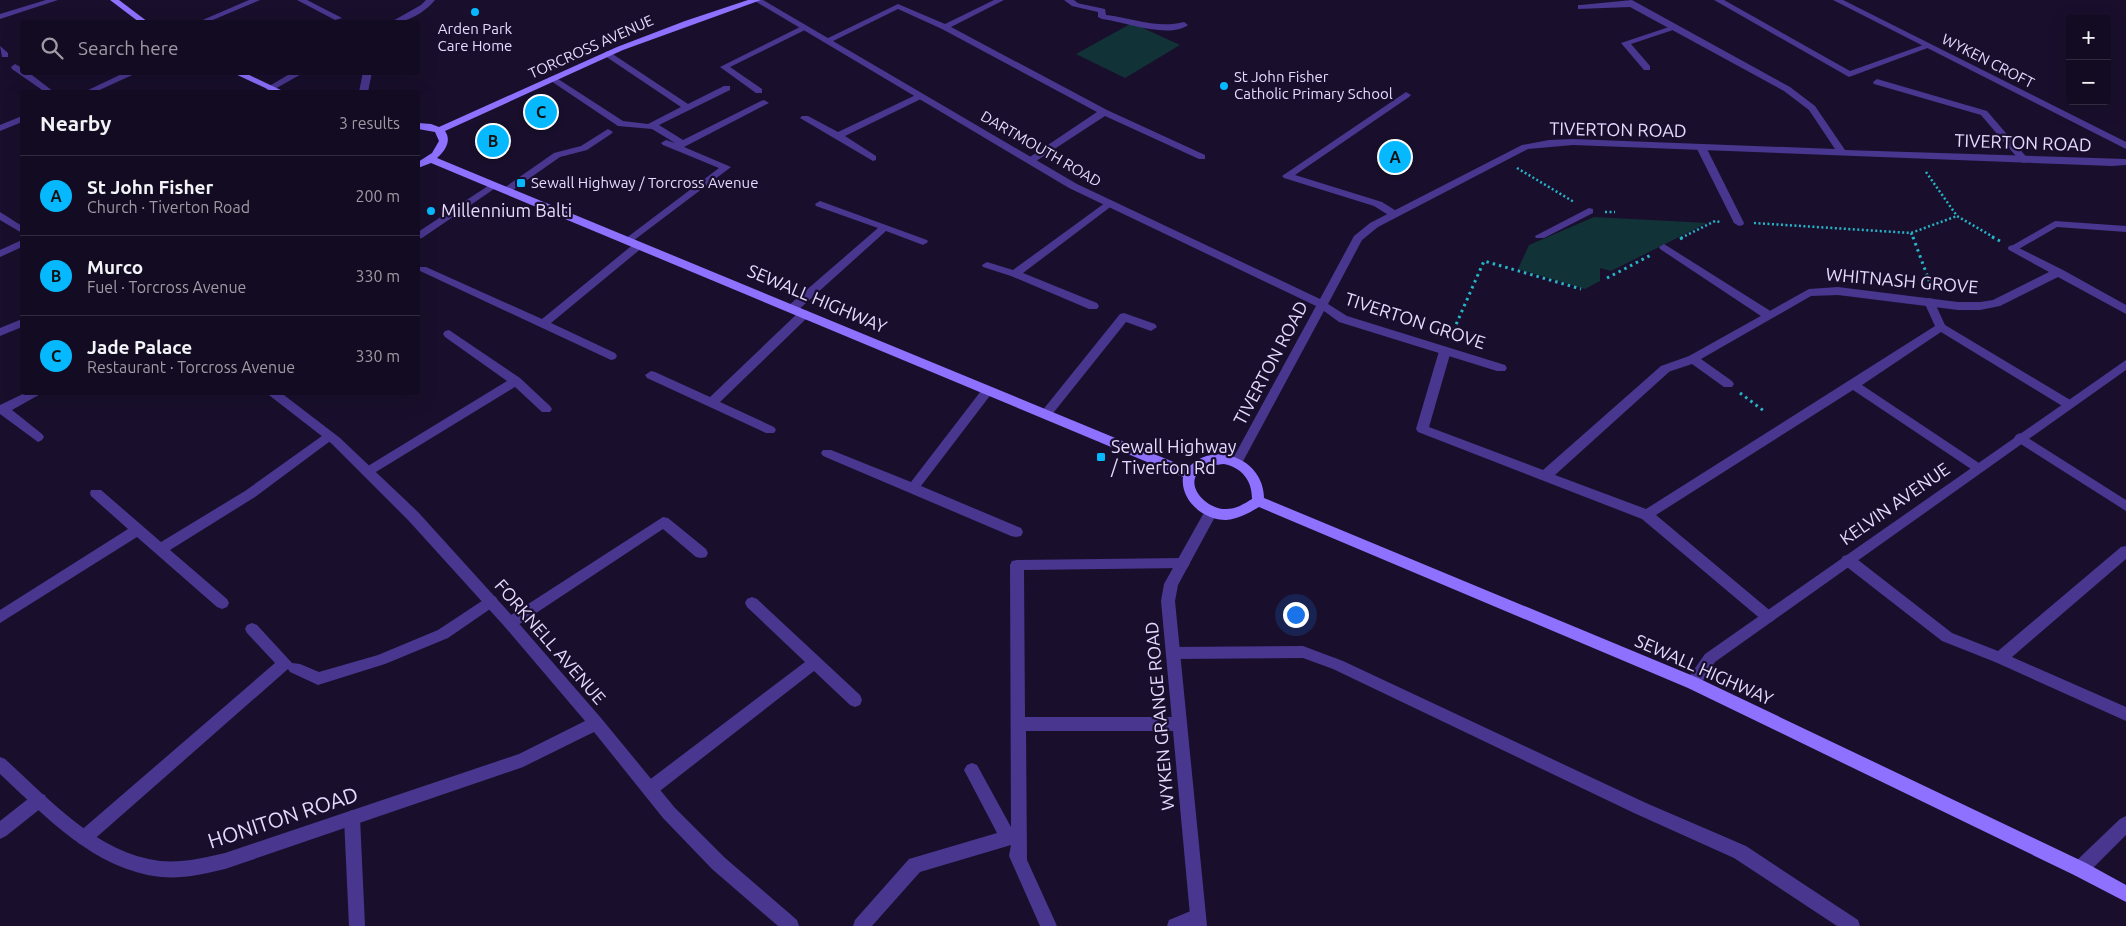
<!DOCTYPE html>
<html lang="en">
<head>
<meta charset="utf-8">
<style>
  body { margin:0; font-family:Ubuntu,sans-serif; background:#1c142a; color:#f1f3f6 }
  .controls { position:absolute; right:15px; top:15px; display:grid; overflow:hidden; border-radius:5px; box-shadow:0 5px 20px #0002 }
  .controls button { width:45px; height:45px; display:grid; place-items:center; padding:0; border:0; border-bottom:1px solid #322b3f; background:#130b21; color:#f1f3f6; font:25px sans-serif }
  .you { position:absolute; left:1295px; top:614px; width:18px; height:18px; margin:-12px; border:4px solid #fff; border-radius:50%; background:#1a73e8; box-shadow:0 0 0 8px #1a73e833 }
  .badge { display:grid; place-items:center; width:32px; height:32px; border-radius:50%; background:#06b9ff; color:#111; font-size:16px; font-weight:700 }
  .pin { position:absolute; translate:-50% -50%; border:2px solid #fff; box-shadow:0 1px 5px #0006 }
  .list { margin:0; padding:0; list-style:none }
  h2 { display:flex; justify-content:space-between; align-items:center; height:65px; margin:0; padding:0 20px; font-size:21px }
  h2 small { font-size:16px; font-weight:400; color:#9d9ba5 }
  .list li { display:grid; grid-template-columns:32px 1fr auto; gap:15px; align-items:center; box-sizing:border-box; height:80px; padding:0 20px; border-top:1px solid #322b3f }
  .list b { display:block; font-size:19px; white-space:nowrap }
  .list p { margin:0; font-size:16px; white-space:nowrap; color:#9d9ba5 }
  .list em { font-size:16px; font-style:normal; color:#9d9ba5 }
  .icon { flex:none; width:28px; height:28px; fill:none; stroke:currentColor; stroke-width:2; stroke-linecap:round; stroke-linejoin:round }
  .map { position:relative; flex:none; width:2126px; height:926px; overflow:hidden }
  .search { position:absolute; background:#130b21; box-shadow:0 5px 20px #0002; left:20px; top:20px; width:400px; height:55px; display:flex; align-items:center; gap:12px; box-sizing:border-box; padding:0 18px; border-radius:5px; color:#9d9ba5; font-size:19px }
  .panel { position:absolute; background:#130b21; box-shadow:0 5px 20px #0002; left:20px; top:90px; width:400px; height:305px; border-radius:5px }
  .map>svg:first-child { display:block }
</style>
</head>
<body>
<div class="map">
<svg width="2126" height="926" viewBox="0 0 2126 926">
  <rect width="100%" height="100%" fill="#190f2c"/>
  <g fill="#113237">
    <polygon points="1132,23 1180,45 1125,78 1076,54"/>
    <polygon points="1594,217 1707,223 1611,271 1600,268 1600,281 1585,289 1518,269 1529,245"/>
  </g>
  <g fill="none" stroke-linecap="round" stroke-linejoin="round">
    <g stroke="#26b4c8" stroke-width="2.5" stroke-dasharray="2 2.5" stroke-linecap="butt">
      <polyline points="1517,168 1574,202"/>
      <polyline points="1926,172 1957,216 1995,238"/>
      <polyline points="1605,212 1615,212"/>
      <polyline points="1754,223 1911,233 1957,216"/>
      <polyline points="1911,233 1913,238"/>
      <polyline points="1681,238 1715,221 1720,222"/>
    </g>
    <g stroke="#26b4c8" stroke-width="3" stroke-dasharray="2.5 4" stroke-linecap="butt">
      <polyline points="1913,237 1931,286"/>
      <polyline points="1992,237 2000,241"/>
      <polyline points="1680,239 1684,237"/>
      <polyline points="1607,278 1651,255"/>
      <polyline points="1451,336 1484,261 1581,289"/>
      <polyline points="1740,393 1764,411"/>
    </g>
    <g fill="#49368f" fill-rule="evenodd">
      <polygon points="46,0 58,0 0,19 0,14"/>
      <polygon points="249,0 260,0 208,22 198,22"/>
      <polygon points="297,0 307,0 342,18 335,20"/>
      <polygon points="994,0 1004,0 951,27 1107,110 1205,155 1205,159 1199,159 1105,116 1033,163 1027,163 1027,159 1097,112 942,29 898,9 829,43 822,41 898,4 945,24"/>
      <polygon points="1714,0 1724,0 1850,71 1926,44 1933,46 1849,77"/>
      <path d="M 1072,2 L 1105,9 L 1106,15 C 1133,18 1157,29 1184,22 L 1188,25 C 1169,39 1125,22 1102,19 L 1098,17 L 1098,12 L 1072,6 Z"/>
      <polygon points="802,26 809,28 730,67 762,89 762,93 756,93 720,67"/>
      <polygon points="1672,26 1679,28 1631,44 1650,66 1650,70 1644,70 1621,43"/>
      <polygon points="0,46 8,53 8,57 2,57"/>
      <polygon points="608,51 688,104 724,86 730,86 730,90 659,125 683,140 761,101 764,100 769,103 684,147 731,167 629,244 625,243 624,241 625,239 719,168 663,145 661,143 666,140 675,143 652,129 618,126 548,79 552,76 555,77 623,121 648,124 681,107 605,56 605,52"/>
      <polygon points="15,64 22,68 22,72 28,72 54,92 45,92 12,69 11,67"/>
      <polygon points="126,72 139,72 95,92 84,92"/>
      <polygon points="363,72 372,72 368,92 359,92"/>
      <polygon points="1877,79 1987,111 2029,160 2024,163 2021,162 1981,115 1874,84 1873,82"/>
      <polygon points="1406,92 1411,95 1409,97 1295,175 1382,202 1398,212 1398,216 1390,216 1374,206 1284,178 1282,176"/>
      <polygon points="920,93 923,94 923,98 845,136 876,156 876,160 873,161 800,118 802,116 808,116 838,132"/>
      <polygon points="22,116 22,122 0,131 0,125"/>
      <polygon points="608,129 613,132 611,134 587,150 560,157 510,192 502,192 501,190 554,153 581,146"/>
      <polygon points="1701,144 1706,147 1744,223 1743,225 1739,226 1734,223 1696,147"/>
      <polygon points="494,182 499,185 497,187 422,238 418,239 418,232"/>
      <polygon points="1109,200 1113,201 1113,205 1023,273 1097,303 1099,306 1097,309 1089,309 1011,276 983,267 982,265 987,262 1013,270"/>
      <polygon points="820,201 927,240 928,242 923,245 886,231 796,312 788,312 786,309 788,306 878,228 816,206 815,204"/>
      <polygon points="1589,208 1593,209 1593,213 1544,238 1536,238 1535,236"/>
      <polygon points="2055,221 2126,226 2126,232 2057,227 2017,250 2009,250 2008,248"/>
      <polygon points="22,240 22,247 0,257 0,250"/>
      <polygon points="639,242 644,245 643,247 551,323 615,353 617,356 615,359 611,360 418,270 418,267 426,267 542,319 635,243"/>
      <polygon points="1664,244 1772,312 1774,315 1772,318 1764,318 1660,249 1659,247"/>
      <polygon points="1929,298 1933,299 1945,325 2072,401 2074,404 2068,408 2064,407 1941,332 1862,385 1982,465 1984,468 1982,471 1974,471 1853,390 1656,515 1773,613 1775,617 1773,621 1768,623 1763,621 1642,519 1418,432 1416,429 1439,351 1445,347 1451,351 1429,427 1543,470 1661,366 1669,366 1671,369 1669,372 1555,475 1646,509 1935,326 1924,302"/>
      <polygon points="804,310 808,311 810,314 808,317 720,402 774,427 776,430 774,433 766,433 647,378 645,375 651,371 655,372 710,397 800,311"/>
      <polygon points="1124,313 1155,324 1157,327 1151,331 1126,322 1050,417 1042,417 1040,414 1042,411 1120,314"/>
      <polygon points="449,330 520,378 550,406 552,409 550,412 542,412 515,387 371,475 363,475 361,472 363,469 507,381 445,337 443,334 445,331"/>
      <polygon points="988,386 994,390 992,393 921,486 1021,528 1023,532 1021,536 1016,537 1011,536 823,456 821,453 823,450 831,450 911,482 984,387"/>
      <polygon points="27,392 44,392 12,410 42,434 44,437 42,440 38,442 0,414 0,405"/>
      <polygon points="329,431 333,433 335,436 333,439 255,497 170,550 227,599 229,603 227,607 222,609 217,607 137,537 0,623 0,610 128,529 91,496 90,493 91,490 101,490 161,542 245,491"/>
      <polygon points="2020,433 2126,500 2126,511 2016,441 2014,438 2016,435"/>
      <polygon points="663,517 668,518 706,549 708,553 706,557 701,558 696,557 663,529 515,627 510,629 505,627 503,623 505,619"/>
      <polygon points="2126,546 2126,559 2012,657 2126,707 2126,721 1995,662 1942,641 1843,564 1841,560 1843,556 1848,555 1853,556 1952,633 1998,651 2121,547"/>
      <polygon points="1183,558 1188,559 1190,563 1188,567 1183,568 1024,570 1025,717 1180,717 1185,719 1187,724 1185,729 1180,731 1026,731 1027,860 1057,926 1040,926 1009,856 1011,845 920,872 872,926 853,926 855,920 909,859 997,833 964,770 967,765 972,763 977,765 1011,827 1010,565 1012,561 1017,560"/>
      <polygon points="491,595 496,597 498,601 496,605 448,638 385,664 318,685 290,672 288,669 90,843 84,846 78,843 76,838 78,833 275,663 247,633 245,629 247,625 252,623 257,625 292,663 300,664 319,672 378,655 438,630"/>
      <polygon points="752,597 757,599 860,695 862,700 860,705 855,707 850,705 814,671 656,794 650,796 644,794 642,789 644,784 805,662 747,607 745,603 747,599"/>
      <polygon points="1303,646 1343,661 1646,803 1746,846 1858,920 1860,926 1837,926 1734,858 1634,813 1333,669 1303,658 1173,659 1168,657 1166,653 1168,649 1173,647"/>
      <polygon points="39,793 45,795 47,800 45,805 6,836 0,839 0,821 33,795"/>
      <polygon points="352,810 358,813 360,818 365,926 349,926 344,818 346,813"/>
      <polygon points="1198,908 1204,910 1206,916 1204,922 1195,926 1167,926 1169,920"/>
    </g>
    <g fill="#49368f" fill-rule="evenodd">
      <path d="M 426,0 L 435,0 C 425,12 406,24 391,22 L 421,5 Z"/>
      <polygon points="753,0 763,0 1077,184 1320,299 1354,236 1370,223 1522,145 1549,140 1573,139 1835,149 1809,110 1784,91 1630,7 1578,9 1578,5 1581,5 1632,0 1790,87 1815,106 1845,150 2126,159 2126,165 2112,166 1573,145 1528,149 1378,227 1362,240 1328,304 1347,316 1505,365 1507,368 1505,371 1497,371 1339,322 1324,311 1241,465 1233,465 1231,462 1316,306 1069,188"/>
      <polygon points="1064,0 1074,0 1079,4 1072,6"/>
      <polygon points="1833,0 1843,0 2126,142 2126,149"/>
      <polygon points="293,72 305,72 273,90 267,90 266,88"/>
      <polygon points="0,212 22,226 22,233 0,220"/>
      <polygon points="2013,245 2063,270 2126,305 2126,314 2058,277 2000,306 1980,310 1958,310 1838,295 1811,296 1701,359 1732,381 1734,384 1732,387 1724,387 1692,364 1665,373 1659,369 1661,366 1689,356 1809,289 1838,287 1958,302 1980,302 1993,300 2049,272 2009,250 2008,248 2009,246"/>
      <polygon points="22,319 22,327 0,336 0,328"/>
      <polygon points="2126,360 2126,370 1715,662 1698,688 1693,689 1688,688 1686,683 1688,678 1705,654"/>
      <path d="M 265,392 L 280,392 L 340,438 L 418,512 L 515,619 L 601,718 L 675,808 L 724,857 L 797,920 L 799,926 L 778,926 L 712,869 L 663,818 L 594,732 L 523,767 L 225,869 C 205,874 182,879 161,877 C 95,870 46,817 0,774 L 0,757 L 5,759 C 50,800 97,853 160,861 C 182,863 204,858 225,853 L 519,754 L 585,721 L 505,627 L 408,520 L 332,444 Z"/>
      <polygon points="1211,508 1216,509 1217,513 1178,585 1175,601 1207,926 1191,926 1161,601 1164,584 1206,509"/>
      <polygon points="2126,816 2126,835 2086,875 2080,877 2074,875 2072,869 2074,863 2120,819"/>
    </g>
    <g fill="#8e71ff" fill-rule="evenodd">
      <polygon points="110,0 119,0 148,22 139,22"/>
      <path d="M 748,0 L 761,0 L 623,50 L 445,131 C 452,141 445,151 437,158 L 1188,468 C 1214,439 1264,459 1264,498 L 1698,678 L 2086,863 L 2126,885 L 2126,902 L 2074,875 L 1688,688 L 1259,507 C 1249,513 1238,519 1226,520 C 1203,520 1180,500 1183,477 L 431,163 L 418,168 L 418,162 L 432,153 L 439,141 L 435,132 L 418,129 L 418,123 L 431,124 L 439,127 L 617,47 L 685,21 ZM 1224,464 C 1242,468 1252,480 1252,499 C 1244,504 1236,509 1226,509 C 1208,510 1182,485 1201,470 C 1207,465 1217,465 1224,464 Z"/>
      <polygon points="231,72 243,72 285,92 274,92"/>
    </g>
  </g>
  <g fill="#06b9ff" stroke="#190f2c" stroke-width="2">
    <circle cx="475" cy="12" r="5"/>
    <circle cx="1224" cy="86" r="5"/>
    <rect x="516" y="178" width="10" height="10" rx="2.5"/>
    <circle cx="431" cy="211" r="5"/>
    <rect x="1096" y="452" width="10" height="10" rx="2.5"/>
  </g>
  <g text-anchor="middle" stroke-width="4.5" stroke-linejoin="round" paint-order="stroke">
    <g font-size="15" fill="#e5daff" stroke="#190f2c" text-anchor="start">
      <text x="475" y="34" text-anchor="middle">Arden Park<tspan x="475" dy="17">Care Home</tspan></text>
      <text x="1234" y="82">St John Fisher<tspan x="1234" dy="17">Catholic Primary School</tspan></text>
      <text x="531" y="188">Sewall Highway / Torcross Avenue</text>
    </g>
    <g font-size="15" fill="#e5daff" stroke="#190f2c">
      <text transform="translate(591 47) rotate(-24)" y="5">TORCROSS AVENUE</text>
      <text transform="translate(1988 61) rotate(27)" y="5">WYKEN CROFT</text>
      <text transform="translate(1041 149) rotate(30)" y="5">DARTMOUTH ROAD</text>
    </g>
    <g font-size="18" fill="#e5daff" stroke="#190f2c">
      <text transform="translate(1618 130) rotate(1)" y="6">TIVERTON ROAD</text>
      <text transform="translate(2023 143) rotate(2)" y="6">TIVERTON ROAD</text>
      <text transform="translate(1902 281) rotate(5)" y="6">WHITNASH GROVE</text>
      <text transform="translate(817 299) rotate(23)" y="6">SEWALL HIGHWAY</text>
      <text transform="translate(1415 321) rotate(18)" y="6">TIVERTON GROVE</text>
      <text transform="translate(1271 363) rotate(-62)" y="6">TIVERTON ROAD</text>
      <text transform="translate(1895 504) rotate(-35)" y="6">KELVIN AVENUE</text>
      <text transform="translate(550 642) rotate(49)" y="6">FORKNELL AVENUE</text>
      <text transform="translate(1704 670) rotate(24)" y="6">SEWALL HIGHWAY</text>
      <text transform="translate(1160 716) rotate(-95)" y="6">WYKEN GRANGE ROAD</text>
    </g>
    <g font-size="18" fill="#e5daff" stroke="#190f2c" text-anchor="start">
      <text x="441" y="217">Millennium Balti</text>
      <text x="1111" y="453">Sewall Highway<tspan x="1111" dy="21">/ Tiverton Rd</tspan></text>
    </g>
    <g font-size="21" fill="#e5daff" stroke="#190f2c">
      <text transform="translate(283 818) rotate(-18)" y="7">HONITON ROAD</text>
    </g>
  </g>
</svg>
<div class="controls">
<button>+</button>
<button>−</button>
</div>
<div class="you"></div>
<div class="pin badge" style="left:1395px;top:157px">A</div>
<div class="pin badge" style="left:493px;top:141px">B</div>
<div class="pin badge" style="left:541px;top:112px">C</div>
<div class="search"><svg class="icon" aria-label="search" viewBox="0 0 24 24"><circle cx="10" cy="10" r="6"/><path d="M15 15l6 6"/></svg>Search here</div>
<section class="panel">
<h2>Nearby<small>3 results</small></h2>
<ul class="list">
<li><span class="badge">A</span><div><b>St John Fisher</b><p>Church · Tiverton Road</p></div><em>200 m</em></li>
<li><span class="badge">B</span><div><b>Murco</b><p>Fuel · Torcross Avenue</p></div><em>330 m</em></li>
<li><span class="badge">C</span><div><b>Jade Palace</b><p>Restaurant · Torcross Avenue</p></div><em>330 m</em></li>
</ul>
</section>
</div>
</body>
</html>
